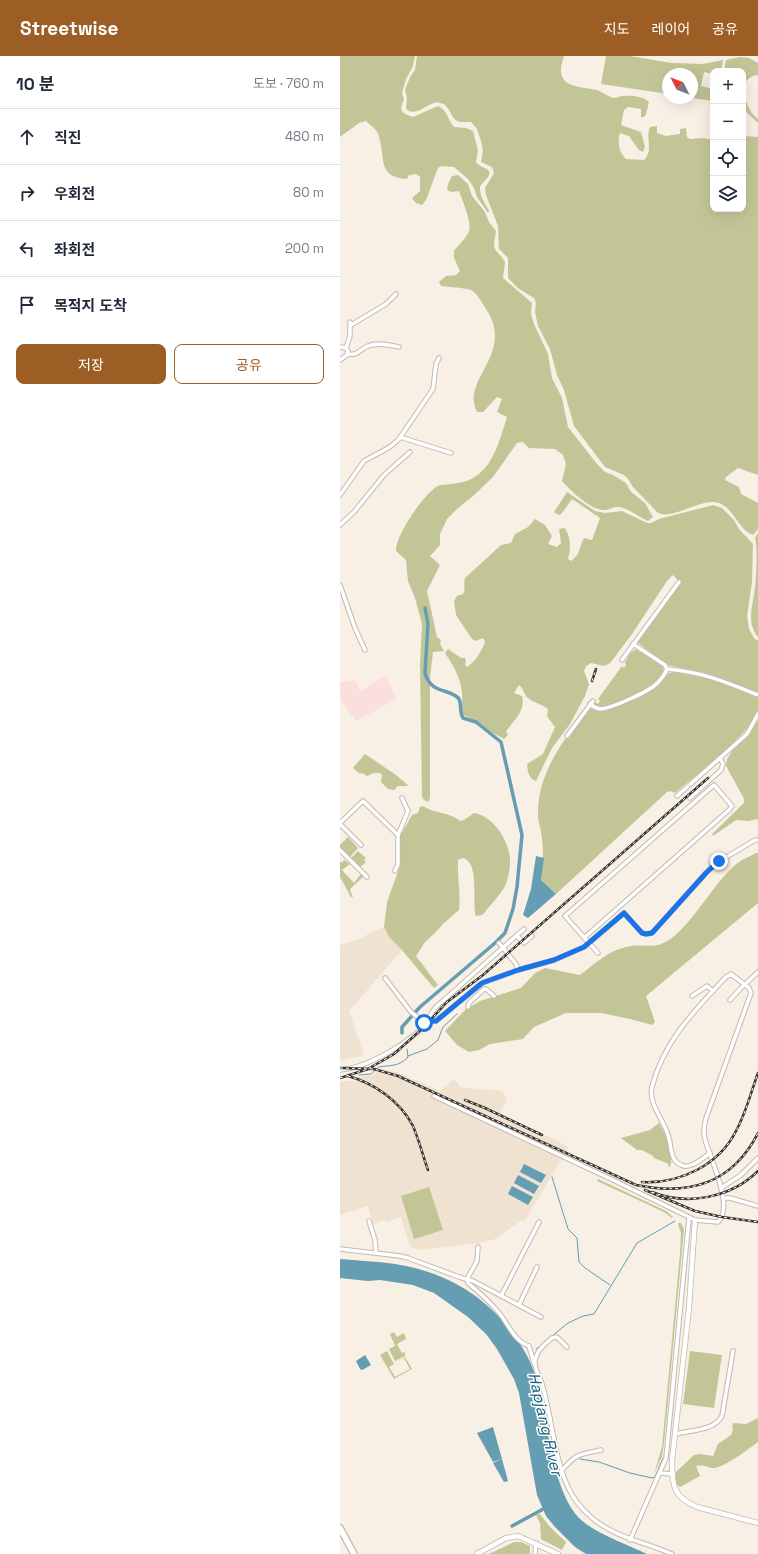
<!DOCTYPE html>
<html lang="ko">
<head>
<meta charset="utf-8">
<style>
  body { margin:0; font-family:"Space Grotesk","Noto Sans KR",sans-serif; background:#f2f2f3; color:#1f2937 }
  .controls { position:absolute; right:12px; top:12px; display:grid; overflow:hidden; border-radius:8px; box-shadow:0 4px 16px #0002 }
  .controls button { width:36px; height:36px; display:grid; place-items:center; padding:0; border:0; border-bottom:1px solid #e0e1e3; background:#fff; color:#1f2937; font:20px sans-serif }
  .compass { position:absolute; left:322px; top:12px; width:36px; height:36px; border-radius:50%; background:#fff; box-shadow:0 4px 16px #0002; rotate:312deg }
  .stop { position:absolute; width:12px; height:12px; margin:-9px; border:3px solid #1a73e8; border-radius:50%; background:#fff }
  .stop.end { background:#1a73e8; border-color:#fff; box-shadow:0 1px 4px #0008 }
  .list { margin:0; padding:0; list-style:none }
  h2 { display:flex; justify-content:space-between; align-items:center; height:52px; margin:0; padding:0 16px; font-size:17px }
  h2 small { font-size:13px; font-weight:400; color:#747a83 }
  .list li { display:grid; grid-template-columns:26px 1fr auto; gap:12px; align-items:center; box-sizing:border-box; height:56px; padding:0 16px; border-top:1px solid #e0e1e3 }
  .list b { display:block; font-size:15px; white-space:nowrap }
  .list em { font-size:13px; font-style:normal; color:#747a83 }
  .actions { display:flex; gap:8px; padding:12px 16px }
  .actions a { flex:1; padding:9px 0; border:1px solid #9c5e24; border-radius:8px; text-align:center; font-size:14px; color:#9c5e24 }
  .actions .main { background:#9c5e24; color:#fff }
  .icon { flex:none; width:22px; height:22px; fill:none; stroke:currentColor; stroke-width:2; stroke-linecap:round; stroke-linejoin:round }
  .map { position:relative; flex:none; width:418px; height:1498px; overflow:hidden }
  header { display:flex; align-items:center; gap:24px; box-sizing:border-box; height:56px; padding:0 20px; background:#9c5e24; color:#fff }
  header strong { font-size:19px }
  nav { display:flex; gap:22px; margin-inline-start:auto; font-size:14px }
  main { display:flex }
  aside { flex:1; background:#fff }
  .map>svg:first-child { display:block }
</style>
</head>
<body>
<header>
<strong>Streetwise</strong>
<nav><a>지도</a><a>레이어</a><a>공유</a></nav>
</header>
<main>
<aside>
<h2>10 분<small>도보 · 760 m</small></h2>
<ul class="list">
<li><svg class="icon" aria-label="ahead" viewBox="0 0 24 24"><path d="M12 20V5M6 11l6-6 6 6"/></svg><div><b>직진</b></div><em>480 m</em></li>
<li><svg class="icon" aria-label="right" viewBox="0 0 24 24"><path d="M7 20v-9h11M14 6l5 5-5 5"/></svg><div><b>우회전</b></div><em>80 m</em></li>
<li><svg class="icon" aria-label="left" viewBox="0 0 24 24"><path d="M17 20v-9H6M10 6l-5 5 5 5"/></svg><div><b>좌회전</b></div><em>200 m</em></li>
<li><svg class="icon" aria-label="arrive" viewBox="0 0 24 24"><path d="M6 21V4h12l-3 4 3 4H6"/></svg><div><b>목적지 도착</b></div></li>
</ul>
<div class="actions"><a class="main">저장</a><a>공유</a></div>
</aside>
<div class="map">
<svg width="418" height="1498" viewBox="0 0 418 1498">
  <rect width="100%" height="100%" fill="#f8efe5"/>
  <g fill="#efe2d1">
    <polygon points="44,871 49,882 62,894 9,955 24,999 0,1005 0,889 18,883"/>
    <polygon points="40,1013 57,1016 100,1035 114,1023 120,1030 126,1032 162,1035 167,1043 160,1057 229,1091 184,1166 182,1164 155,1183 140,1187 79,1194 72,1191 69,1188 61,1161 46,1166 45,1164 33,1168 28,1150 0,1159 0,1025 18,1025 19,1021 33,1019"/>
  </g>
  <polygon fill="#fadfde" points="46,619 56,642 55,644 16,665 0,644 0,626 15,624 19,633 22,634"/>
  <g fill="#c2c697">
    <path d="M 0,0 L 75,0 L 73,10 L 66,23 L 62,37 L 64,43 L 61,52 L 62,55 L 65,58 L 73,61 L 98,50 C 107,54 108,64 114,71 L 126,72 L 133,75 L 138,94 L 136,106 C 139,111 146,111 149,115 C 152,120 142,126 140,131 C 139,139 146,149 149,155 L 148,157 L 137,141 L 134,132 L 128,123 L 114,111 L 101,110 L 98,112 L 86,144 L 82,149 L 76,147 L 72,142 L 80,135 L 80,121 L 76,118 L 69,119 L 67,123 C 39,121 45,106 40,85 C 39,82 39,78 37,76 C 35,72 29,68 26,65 L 19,67 L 0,81 Z"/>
    <path d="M 77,0 L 224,0 C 213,31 234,30 257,34 C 263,36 268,41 274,42 C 277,42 280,40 283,40 C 291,39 303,40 309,46 L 306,58 L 304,61 L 301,61 L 301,53 L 288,51 L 284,54 L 281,69 L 301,76 L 305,91 L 303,96 L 299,94 L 289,80 L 280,77 C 277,86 279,96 286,103 L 304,104 C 314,94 305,82 310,71 L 317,70 L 317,77 L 326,80 L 340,78 L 340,73 L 346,72 L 347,81 L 350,83 L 363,82 L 373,84 L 373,153 L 403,153 L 403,80 L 418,81 L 418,419 L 398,412 L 386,421 L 385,424 L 399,431 L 401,438 L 418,447 L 418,473 L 413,479 C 398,474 395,453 379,447 C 362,441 334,464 318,457 L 293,431 L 288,423 L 284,419 L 265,411 L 234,370 L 224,334 L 217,319 L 210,293 L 198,270 L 195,256 L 196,247 L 194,242 L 179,233 L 168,222 L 168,202 L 159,193 L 158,170 L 146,139 L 145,132 L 154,117 L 152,111 L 141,106 L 143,94 L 141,85 L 137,73 L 131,66 C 108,67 117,61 104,48 C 100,47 97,46 94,47 C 84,50 75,61 66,53 L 67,42 L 65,34 L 70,21 L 75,14 Z"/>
    <polygon points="266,0 290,0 332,7 363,8 383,4 381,15 373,15 373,18 364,16 361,30 373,33 373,45 352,42 352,18 328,18 328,38 261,28"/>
    <path d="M 400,1 L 409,2 L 418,7 L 418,19 C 409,20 406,24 403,32 L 403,15 L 384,15 L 386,4 Z"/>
    <path d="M 403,32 C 405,43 408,56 418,63 L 418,67 L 403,53 Z"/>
    <path d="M 118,119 L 128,128 L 132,140 L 145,156 L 149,166 L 156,175 C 152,198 154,189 165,206 L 163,222 L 192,247 L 191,258 L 194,268 L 208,298 L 212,322 L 222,342 L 228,371 L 257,408 L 265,416 L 273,419 L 286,427 L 291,436 L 305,447 L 313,461 L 308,465 C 299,461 289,453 280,451 C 274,450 270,454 265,454 C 251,455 230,434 222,425 L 226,408 L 223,399 L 215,393 L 189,392 L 183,386 L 177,387 L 153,421 L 132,441 L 118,452 L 107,463 L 100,478 L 100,489 L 90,500 L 100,509 L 87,535 L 97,581 L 101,584 L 100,588 L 104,595 L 93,596 L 90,622 L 90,742 L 88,746 L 84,744 L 82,741 L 80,609 L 82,568 L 75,542 L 68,525 L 66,504 L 56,495 C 55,480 85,436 98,430 C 102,428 106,429 110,428 C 123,427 134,424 143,414 C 155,403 162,377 167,361 L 157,356 L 162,343 L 157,341 L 143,356 L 137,356 C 120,323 176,298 146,253 C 142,247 138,238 131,234 C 127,232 107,231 101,230 L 99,226 L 106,220 L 116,219 L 120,215 L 114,202 L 114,195 C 118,189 126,183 129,175 C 132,166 122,144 119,135 L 111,136 L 107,134 L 108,128 L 112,120 Z"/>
    <path d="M 227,436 L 255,455 L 265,457 L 282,455 L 307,467 L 311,467 L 319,463 L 373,449 L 382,452 L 394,464 L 399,473 L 413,488 L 412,526 L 407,560 L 409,573 L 414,582 L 418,585 L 418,636 L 362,616 L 327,609 L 298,587 L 297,586 L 340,526 L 333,519 L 327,525 L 292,578 L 271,606 C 264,613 259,608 251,607 L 246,610 L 244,615 L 249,628 L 245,640 L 230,668 L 212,692 L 196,725 C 188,722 188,716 187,708 L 203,698 L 215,671 L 207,660 L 208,653 C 202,648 194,647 188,642 C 184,639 184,633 179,629 L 174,637 L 182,640 C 186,654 174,665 166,675 L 168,679 L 164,683 L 151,676 L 137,665 L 123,659 C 120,651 123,645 122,637 C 121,622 113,609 105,597 L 108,593 L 121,602 L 125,602 L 126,605 L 125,609 L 127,611 C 136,605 141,596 145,586 L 143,582 L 136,585 L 132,583 L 116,559 L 114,545 L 117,540 L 123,538 C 126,532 123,528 125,522 L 161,489 L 171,487 L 175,478 L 188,471 L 195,463 L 205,469 L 212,480 L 208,488 L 217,491 L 221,487 L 219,473 L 225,472 C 231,482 231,492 228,503 L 231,505 C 242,496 238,493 244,482 L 252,484 L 260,462 L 232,443 L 222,457 L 219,459 L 214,456 Z"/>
    <path d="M 418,477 L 418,581 C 406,566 413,549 415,532 C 416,522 418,492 415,482 Z"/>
    <path d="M 296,593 L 300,594 L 323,611 L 324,617 C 310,635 288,642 268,650 L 262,652 L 255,649 L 255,646 L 258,648 L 260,645 L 258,643 L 282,610 L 284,612 L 286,609 L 285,607 C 287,602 290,596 296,593 Z"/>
    <path d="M 333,616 L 372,623 L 418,640 C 418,644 418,649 418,653 C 414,676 354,720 335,737 L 330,735 L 327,736 L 216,838 L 201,824 C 203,808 204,792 201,776 C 200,769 197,762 198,755 C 199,716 222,686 245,657 L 250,653 L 266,655 L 275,651 L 314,632 L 329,617 Z"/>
    <polygon points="418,664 418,763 408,765 396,764 373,780 372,778 404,747 404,743 402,739 386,710 387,703 392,695 410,678"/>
    <polygon points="25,698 56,719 69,730 57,730 55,734 48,733 41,726 42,719 40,717 34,717 27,720 22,717 20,718 13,712"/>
    <path d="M 83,750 C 97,759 108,755 120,765 L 124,764 L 134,757 C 154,760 171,787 170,807 C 170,813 168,822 166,828 C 162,837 151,848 145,856 L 142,859 L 136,860 C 131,848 141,805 122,802 L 118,804 C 117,821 121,837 119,854 L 103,868 L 95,877 L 85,886 L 76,900 L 98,929 L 94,932 L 61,893 L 49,881 L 44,871 L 47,846 L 60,810 L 60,780 L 72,759 L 78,757 L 80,751 Z"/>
    <polygon points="8,781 18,792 10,801 0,791 0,789"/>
    <polygon points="18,795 26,802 24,804 26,806 20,811 11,802"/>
    <path d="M 416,797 L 418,797 L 418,847 L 306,940 L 315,966 L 312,969 L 290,963 L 261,957 L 226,957 L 194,971 L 183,983 L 150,988 L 139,994 L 129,996 L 117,989 L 105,975 L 126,953 L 140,945 L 181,932 L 195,917 L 205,912 L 240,919 C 255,908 267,895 286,891 C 306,886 314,896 333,881 C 357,861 371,831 394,810 C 400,804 409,801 416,797 Z"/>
    <polygon points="4,804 10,808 2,814 14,827 21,818 23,821 11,832 10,834 13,841 11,841 0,821 0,805 2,807"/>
    <path d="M 319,1067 C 326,1079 335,1097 330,1111 L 328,1110 L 329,1108 L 314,1102 L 313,1100 L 302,1094 L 297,1094 L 281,1082 L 310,1074 Z"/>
    <polygon points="258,1123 326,1155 333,1161 332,1162 324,1156 257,1125"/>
    <polygon points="89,1131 103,1174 74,1183 61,1140"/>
    <polygon points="340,1166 344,1173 324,1387 322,1400 314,1418 322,1391 340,1197 341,1177 338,1168"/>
    <polygon points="54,1276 57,1281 64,1277 66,1283 57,1288 62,1297 65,1296 65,1300 55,1305 49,1293 55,1290 50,1278"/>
    <polygon points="47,1295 54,1308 49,1311 55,1321 70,1313 64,1302 56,1306 65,1301 72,1313 54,1323 40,1299"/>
    <polygon points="350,1295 382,1299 374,1352 343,1348"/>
    <path d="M 418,1362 L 418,1386 C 407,1394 388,1409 375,1412 C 369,1413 366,1408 356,1410 L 360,1420 L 340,1431 L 336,1428 L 335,1421 L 336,1416 L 354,1399 L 360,1398 L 373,1400 L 378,1388 L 391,1379 L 393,1374 L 392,1371 L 393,1367 L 406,1368 Z"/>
    <polygon points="200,1458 211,1472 226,1486 222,1494 201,1483 200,1467 196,1459"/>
    <polygon points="174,1486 181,1486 190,1490 190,1498 149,1498"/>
  </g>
  <g fill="#659db3">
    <polygon points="196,800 204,802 201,824 216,838 188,862 183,859 191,833"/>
    <polygon points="184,1108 206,1119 201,1127 180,1116"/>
    <polygon points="178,1119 199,1130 194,1138 174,1127"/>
    <polygon points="172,1130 193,1141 188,1149 168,1138"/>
    <path d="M 0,1203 C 25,1205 51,1206 75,1212 C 125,1225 161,1254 186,1298 C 197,1317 201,1341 205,1362 C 210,1391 218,1439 238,1461 C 252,1476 288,1489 307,1498 L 246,1498 L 235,1491 L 215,1471 L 206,1460 L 197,1439 L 179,1337 L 174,1323 L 157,1293 L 146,1278 L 128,1261 L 94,1237 L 73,1229 L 40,1224 L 28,1225 L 0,1222 Z"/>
    <polygon points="25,1299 31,1309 22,1314 20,1313 16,1305"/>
    <polygon points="153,1371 162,1403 153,1406 137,1377"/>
    <polygon points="162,1403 168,1425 164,1426 153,1407"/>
  </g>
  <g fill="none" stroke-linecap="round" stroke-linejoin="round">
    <g stroke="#659db3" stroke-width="1">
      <polyline points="68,1000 87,993 98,984 103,971 117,958"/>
      <path d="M 19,1019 L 31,1018 L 39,1011 C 50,1009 59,1011 68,1001 L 67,993"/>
      <polyline points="212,1121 228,1173 237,1182 239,1206 245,1212 270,1229"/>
      <polyline points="212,1280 228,1267 243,1260 254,1258 297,1187 335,1165"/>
      <polyline points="196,1293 202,1289"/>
      <polyline points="240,1403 259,1406 290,1417 312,1422 315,1421 323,1402"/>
    </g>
    <g stroke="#659db3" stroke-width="3.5">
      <path d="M 62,977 L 62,971 L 80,951 L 155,887 L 165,877 L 173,853 L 177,831 L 182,779 L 161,686 L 136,666 L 123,662 C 119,656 122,649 119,643 C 111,632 91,639 85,617 L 88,568 L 85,552"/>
      <polyline points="172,1470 207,1451"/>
    </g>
    <g stroke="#c2bab0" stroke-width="5.5">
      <g id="minor">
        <polyline points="11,269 46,248 56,238"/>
        <polyline points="0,291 6,292 8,295 7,299 0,304"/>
        <polyline points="6,292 10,280 10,266"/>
        <path d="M 8,298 C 18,300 20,293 28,290 C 37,286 50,289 59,291"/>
        <polyline points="60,381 111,397"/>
        <polyline points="0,439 24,405 50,391 59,383 93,333 96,308 99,302"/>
        <polyline points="0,469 14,456 44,419 70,396"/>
        <polyline points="0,529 15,572 25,594"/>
        <path d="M 293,588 L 325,609 L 327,613 C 363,616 386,626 418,639"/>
        <polyline points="282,604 339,526"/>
        <path d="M 250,648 C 254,651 257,653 261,653 C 272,652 305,637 314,630 C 319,626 324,620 327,613"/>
        <polyline points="227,680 253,645"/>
        <polyline points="337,740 407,678 418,658"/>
        <polyline points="350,742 381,714 383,708 380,702"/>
        <polyline points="0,767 23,745 58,779 58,808 55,815"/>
        <polyline points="0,768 21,789"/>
        <polyline points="58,779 68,755 62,742"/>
        <polyline points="0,794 27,821"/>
        <polyline points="177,880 184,887 192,880"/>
        <polyline points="244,882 389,754 392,750 374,729 225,860 258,897"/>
        <polyline points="159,887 176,908 178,914"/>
        <polyline points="45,922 71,956 86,968"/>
        <polyline points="352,940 367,930 373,935"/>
        <polyline points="390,944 400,933 418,916"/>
        <polyline points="128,951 129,947 144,933 146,933 154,940"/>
        <polyline points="88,965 96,965 142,927 178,914 214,904 244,891 284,857 302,877 306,878 312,877 373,809 415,784 418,784"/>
        <path d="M 0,1014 C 26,1012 61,991 80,974 C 87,967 89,959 96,951 L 184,873"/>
        <path d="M 94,1040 L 273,1124 L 355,1164 L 378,1166 C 395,1150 369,1101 365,1083 C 363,1076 364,1069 366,1062 L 411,937 L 409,932 L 391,918 L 386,921 C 355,954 323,986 312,1031 C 308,1048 324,1064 328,1079 C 331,1087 330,1096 334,1103 C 336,1106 338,1108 341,1109 C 350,1114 363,1102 370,1097"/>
        <polyline points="381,1132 401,1119 418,1102"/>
        <polyline points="383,1142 390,1142 418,1150"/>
        <polyline points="29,1165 35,1184 36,1197"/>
        <path d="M 138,1191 L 137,1205 L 127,1223 L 128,1227 C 139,1236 150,1246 160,1258 C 168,1268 175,1286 189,1290 L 194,1307"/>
        <polyline points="0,1193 60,1200 68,1202 119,1221 133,1225 201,1261"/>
        <polyline points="161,1240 199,1166"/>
        <polyline points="179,1249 197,1211"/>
        <path d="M 227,1291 L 217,1281 L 212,1282 C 205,1288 196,1295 195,1305 C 194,1313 200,1321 202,1328 C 212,1361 214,1401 228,1431 C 233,1443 243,1454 252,1462 C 276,1482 305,1486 332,1498"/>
        <path d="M 336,1378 C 351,1374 374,1375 382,1360 L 393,1295"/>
        <path d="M 222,1414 C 238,1396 240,1399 261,1394"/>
        <polyline points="320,1417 332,1418"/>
        <polyline points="290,1484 326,1402 349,1162"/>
        <polyline points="195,1498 196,1487"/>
      </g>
    </g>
    <g stroke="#c2bab0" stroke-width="6">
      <g id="tertiary">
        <path d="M 355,1164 L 349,1252 L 332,1405 C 332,1429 333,1441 357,1451 L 418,1467"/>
        <polyline points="137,1498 166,1482 178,1480 218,1498"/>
      </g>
    </g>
    <g stroke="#c2bab0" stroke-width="8">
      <polyline id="primary" points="0,1472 14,1498"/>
    </g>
    <use href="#minor" stroke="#fff" stroke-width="3.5"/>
    <use href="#tertiary" stroke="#fff" stroke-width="4.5"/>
    <use href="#primary" stroke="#fff" stroke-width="5.5"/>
    <g stroke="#373430" stroke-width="2.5">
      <g id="rail">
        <polyline points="252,625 256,613"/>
        <path d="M 0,1012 L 34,1013 L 58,1020 L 296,1129 C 349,1140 392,1128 418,1077"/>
        <path d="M 8,1020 C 34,1027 60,1045 73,1070 C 79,1084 83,1100 88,1114"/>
        <polyline points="0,1022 28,1013 54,998 84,971 107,946 143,919 368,722"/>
        <polyline points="125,1044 145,1052 202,1079"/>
        <path d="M 302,1126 C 340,1128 379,1109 396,1075 C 406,1057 411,1036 418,1017"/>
        <polyline points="305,1134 355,1155 382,1161 418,1166"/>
        <path d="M 312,1136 C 347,1150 391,1142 418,1115"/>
      </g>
    </g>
    <use href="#rail" stroke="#fff" stroke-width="1" stroke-dasharray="3" stroke-linecap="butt"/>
  </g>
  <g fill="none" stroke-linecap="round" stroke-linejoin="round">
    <polyline stroke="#1a73e8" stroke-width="5" points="84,967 86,968 88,965 96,965 142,927 178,914 214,904 244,891 284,857 302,877 306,878 312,877 366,817 379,805"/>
  </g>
  <g text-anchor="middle" stroke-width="3" stroke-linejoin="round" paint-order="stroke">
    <g font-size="16" font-style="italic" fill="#176077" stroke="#fff">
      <text transform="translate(206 1368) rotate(77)" y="6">Hapjang River</text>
    </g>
  </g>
</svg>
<div class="controls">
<button>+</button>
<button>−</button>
<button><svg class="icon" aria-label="locate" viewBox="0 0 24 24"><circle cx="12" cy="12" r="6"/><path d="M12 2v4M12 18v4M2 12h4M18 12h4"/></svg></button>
<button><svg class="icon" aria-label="layers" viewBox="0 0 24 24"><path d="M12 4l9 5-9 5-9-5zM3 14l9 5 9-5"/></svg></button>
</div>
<svg class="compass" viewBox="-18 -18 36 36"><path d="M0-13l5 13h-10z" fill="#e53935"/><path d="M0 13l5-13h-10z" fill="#747a83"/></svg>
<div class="stop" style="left:84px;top:967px"></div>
<div class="stop end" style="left:379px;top:805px"></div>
</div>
</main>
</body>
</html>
